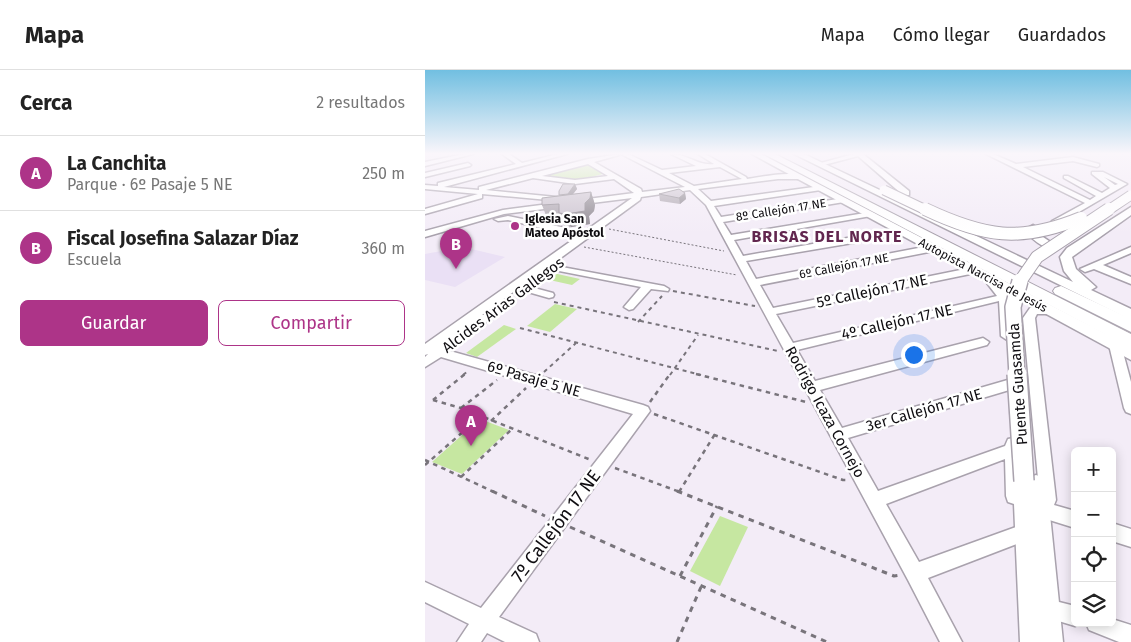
<!DOCTYPE html>
<html lang="es">
<head>
<meta charset="utf-8">
<style>
  body { margin:0; font-family:"Fira Sans",sans-serif; background:#f6f6f6; color:#222 }
  .controls { position:absolute; right:15px; bottom:15px; display:grid; overflow:hidden; border-radius:8px; box-shadow:0 2px 12px #0003 }
  .controls button { width:45px; height:45px; display:grid; place-items:center; padding:0; border:0; border-bottom:1px solid #e0e0e0; background:#fff; color:#222; font:25px sans-serif }
  .you { position:absolute; left:488px; top:284px; width:18px; height:18px; margin:-12px; border:4px solid #fff; border-radius:50%; background:#1a73e8; box-shadow:0 0 0 8px #1a73e833 }
  .badge { display:grid; place-items:center; width:32px; height:32px; border-radius:50%; background:#ad3488; color:#fff; font-size:16px; font-weight:700 }
  .pin { position:absolute; translate:-50% -41px; filter:drop-shadow(0 1px 2px #0008) }
  .pin::after { content:''; position:absolute; top:26px; width:18px; height:15px; background:inherit; clip-path:polygon(0 0,100% 0,50% 100%) }
  .list { margin:0; padding:0; list-style:none }
  h2 { display:flex; justify-content:space-between; align-items:center; height:65px; margin:0; padding:0 20px; font-size:21px }
  h2 small { font-size:16px; font-weight:400; color:#767676 }
  .list li { display:grid; grid-template-columns:32px 1fr auto; gap:15px; align-items:center; box-sizing:border-box; height:75px; padding:0 20px; border-top:1px solid #e0e0e0 }
  .list b { display:block; font-size:19px; white-space:nowrap }
  .list p { margin:0; font-size:16px; white-space:nowrap; color:#767676 }
  .list em { font-size:16px; font-style:normal; color:#767676 }
  .actions { display:flex; gap:10px; padding:15px 20px }
  .actions a { flex:1; padding:11px 0; border:1px solid #ad3488; border-radius:8px; text-align:center; font-size:18px; color:#ad3488 }
  .actions .main { background:#ad3488; color:#fff }
  .icon { flex:none; width:28px; height:28px; fill:none; stroke:currentColor; stroke-width:2; stroke-linecap:round; stroke-linejoin:round }
  .map { position:relative; flex:none; width:706px; height:572px; overflow:hidden }
  header { display:flex; align-items:center; gap:30px; box-sizing:border-box; height:70px; padding:0 25px; background:#fff; border-bottom:1px solid #e0e0e0 }
  header strong { font-size:24px }
  nav { display:flex; gap:28px; margin-inline-start:auto; font-size:18px }
  main { display:flex }
  aside { flex:1; background:#fff }
  .map>svg:first-child { display:block }
</style>
</head>
<body>
<header>
<strong>Mapa</strong>
<nav><a>Mapa</a><a>Cómo llegar</a><a>Guardados</a></nav>
</header>
<main>
<aside>
<h2>Cerca<small>2 resultados</small></h2>
<ul class="list">
<li><span class="badge">A</span><div><b>La Canchita</b><p>Parque · 6º Pasaje 5 NE</p></div><em>250 m</em></li>
<li><span class="badge">B</span><div><b>Fiscal Josefina Salazar Díaz</b><p>Escuela</p></div><em>360 m</em></li>
</ul>
<div class="actions"><a class="main">Guardar</a><a>Compartir</a></div>
</aside>
<div class="map">
<svg width="706" height="572" viewBox="0 0 706 572">
  <rect width="100%" height="100%" fill="#f3ecf7"/>
  <polygon fill="#eae0f5" points="38,177 80,187 30,217 0,210 0,184"/>
  <g fill="#c6e7a1">
    <polygon points="159,92 178,104 150,111 108,106"/>
    <polygon points="128,203 155,209 147,215 120,209"/>
    <polygon points="130,234 152,239 125,262 102,256"/>
    <polygon points="79,255 91,259 52,287 41,283"/>
    <polygon points="55,349 84,360 37,404 7,392"/>
    <polygon points="295,446 323,457 295,516 265,501"/>
  </g>
  <g fill="none" stroke-linecap="round" stroke-linejoin="round">
    <g stroke="#a9a2ad" stroke-width="3">
      <g id="minor">
        <polygon points="39,84 48,84 0,96 0,92"/>
        <path d="M 77,84 L 84,84 L 97,93 L 133,84 L 142,84 L 19,117 L 54,120 L 54,117 L 163,89 L 195,84 L 194,85 L 169,92 L 216,119 L 217,122 L 260,117 L 196,84 L 203,84 L 237,100 L 271,96 L 246,84 C 262,84 273,96 289,94 L 273,84 L 280,84 L 321,107 L 322,109 C 336,107 368,100 379,107 L 376,109 L 353,109 L 273,119 L 286,131 L 396,116 L 400,118 L 396,120 L 289,136 L 296,147 L 419,128 L 423,130 L 419,132 L 298,152 L 306,165 L 446,142 L 450,144 L 446,146 L 309,170 L 318,186 L 457,162 L 461,165 L 457,168 L 321,191 L 331,209 L 509,175 L 514,178 L 509,181 L 335,215 L 348,238 L 550,197 L 555,200 L 550,203 L 351,244 L 368,273 L 572,226 L 558,208 L 559,206 L 567,206 C 572,211 579,218 583,225 C 587,234 591,259 586,269 L 582,270 L 576,266 L 574,231 L 372,280 L 390,311 L 558,268 L 564,272 L 562,275 L 395,320 L 417,358 L 586,309 L 591,310 L 593,314 L 591,318 L 423,368 L 453,421 L 580,376 L 583,369 L 588,368 L 593,369 L 596,374 L 597,426 L 595,432 L 589,434 L 583,432 L 581,426 L 580,389 L 461,434 L 494,492 L 591,457 L 597,460 L 600,466 L 597,472 L 503,508 L 537,572 L 515,572 L 483,510 L 281,135 L 265,120 L 216,127 L 215,130 L 126,195 L 239,216 L 244,219 L 243,221 L 226,219 L 208,239 L 204,240 L 199,237 L 216,217 L 129,200 L 126,199 L 125,195 L 98,215 L 128,223 L 129,225 L 128,227 L 124,228 L 96,220 L 95,217 L 57,245 L 64,245 L 66,248 L 25,281 L 218,335 L 223,337 L 225,341 L 74,547 L 111,564 L 114,572 L 80,572 L 62,563 L 56,572 L 32,572 L 44,554 L 0,532 L 0,512 L 56,538 L 208,344 L 16,287 L 0,297 L 0,287 L 3,284 L 0,285 L 0,274 L 207,128 L 79,144 L 0,167 L 0,161 L 78,140 L 209,123 L 189,109 L 150,114 L 108,108 L 61,120 L 131,127 L 134,127 L 134,131 L 57,124 L 57,128 L 0,144 L 0,139 L 53,124 L 0,119 L 0,115 L 13,116 L 13,113 L 91,94 ZM 163,94 L 183,106 L 150,110 L 117,106 ZM 295,97 L 317,109 L 269,116 L 244,103 Z"/>
        <polygon points="429,84 438,84 484,121 484,125 478,125 433,86 395,96 392,94"/>
        <path d="M 561,84 L 568,84 L 591,94 L 648,87 L 674,94 L 674,96 L 672,97 L 648,91 L 598,97 L 665,130 L 671,126 L 639,108 L 639,106 L 643,106 L 677,123 L 685,118 L 667,104 L 667,102 L 678,102 L 702,114 L 630,156 L 626,153 L 627,151 L 660,133 ZM 679,107 L 693,114 L 690,115 Z"/>
        <polygon points="43,93 46,95 45,96 0,107 0,103"/>
        <polygon points="83,146 146,159 150,162 146,165 83,150 73,151 69,149"/>
        <path d="M 608,155 L 612,158 L 609,161 L 630,175 L 630,179 C 619,180 606,168 599,160 Z"/>
        <polygon points="706,177 706,183 678,195 706,207 706,214 669,199 660,202 655,199"/>
        <polygon points="609,237 625,238 631,241 625,244 612,244 610,248 631,430 629,435 650,441 650,458 618,448 615,442 618,436 615,430 598,248 605,238"/>
        <polygon points="690,271 696,275 706,312 706,344 701,342 699,338 684,275"/>
        <polygon points="687,453 706,459 706,477 687,471"/>
        <polygon points="634,532 650,536 650,553 657,553 650,556 627,549 624,542 627,535"/>
        <polygon points="687,549 706,555 706,572 694,572 664,560 661,553 687,553"/>
      </g>
    </g>
    <g stroke="#a9a2ad" stroke-width="3">
      <g id="major">
        <polygon points="327,84 336,84 706,277 706,290"/>
        <polygon points="369,84 379,84 648,212 639,201 635,187 642,178 706,137 706,145 647,187 651,199 671,217 666,220 706,239 706,250"/>
        <polygon points="599,401 608,406 611,405 619,408 622,415 638,572 595,572 588,411 591,404"/>
      </g>
    </g>
    <g stroke="#a9a2ad" stroke-width="2">
      <g id="highway">
        <polygon points="339,84 350,84 706,264 706,278"/>
        <polygon points="636,216 706,249 706,262 630,224 628,221 630,218"/>
      </g>
    </g>
    <g stroke="#78747b" stroke-width="1" stroke-dasharray="2 2" stroke-linecap="butt">
      <polyline points="184,159 299,181"/>
      <polyline points="159,177 312,205"/>
    </g>
    <g stroke="#78747b" stroke-width="2" stroke-dasharray="4 4" stroke-linecap="butt">
      <polyline points="248,221 330,236"/>
      <polyline points="129,232 353,281"/>
      <polyline points="213,252 237,226"/>
      <polyline points="95,258 276,305"/>
      <polyline points="119,302 151,273"/>
      <polyline points="38,305 43,301"/>
      <polyline points="245,305 273,265"/>
    </g>
    <g stroke="#78747b" stroke-width="2.5" stroke-dasharray="4.5 4.5" stroke-linecap="butt">
      <polyline points="271,304 381,332"/>
      <polyline points="8,330 36,338 166,390"/>
      <polyline points="8,330 40,304"/>
      <polyline points="225,332 245,304"/>
      <polyline points="36,338 72,310"/>
      <polyline points="229,344 418,410 423,410"/>
      <polyline points="66,351 101,318"/>
      <polyline points="0,390 69,422"/>
      <polyline points="0,395 55,347"/>
      <polyline points="190,398 255,422"/>
      <polyline points="36,407 87,359"/>
      <polyline points="254,422 290,364"/>
    </g>
    <g stroke="#78747b" stroke-width="3" stroke-dasharray="5.5 5.5" stroke-linecap="butt">
      <polyline points="67,421 120,446"/>
      <polyline points="252,421 469,506 475,505"/>
      <polyline points="145,457 402,572"/>
      <polyline points="255,506 292,436"/>
      <polyline points="252,572 276,517"/>
    </g>
    <use href="#minor" fill="#fff" fill-rule="evenodd"/>
    <use href="#major" fill="#fff" fill-rule="evenodd"/>
    <use href="#highway" fill="#fff" fill-rule="evenodd"/>
    <g stroke="#a9a2ad" stroke-width="11" stroke-linecap="butt">
      <g id="major-bridge-far3">
        <polyline points="459,120 503,141"/>
        <polyline points="682,141 706,125"/>
      </g>
    </g>
    <g stroke="#a9a2ad" stroke-width="14" stroke-linecap="butt">
      <g id="major-bridge-far2">
        <path d="M 500,139 C 559,167 595,173 656,148"/>
        <polyline points="594,213 612,187 684,139"/>
      </g>
    </g>
    <g stroke="#a9a2ad" stroke-width="18" stroke-linecap="butt">
      <polyline id="major-bridge-far1" points="592,305 588,237 595,211"/>
    </g>
    <g stroke="#a9a2ad" stroke-width="22" stroke-linecap="butt">
      <polyline id="major-bridge" points="592,304 599,411"/>
    </g>
    <use href="#major-bridge-far3" stroke="#fff" stroke-width="9"/>
    <use href="#major-bridge-far2" stroke="#fff" stroke-width="12"/>
    <use href="#major-bridge-far1" stroke="#fff" stroke-width="15"/>
    <use href="#major-bridge" stroke="#fff" stroke-width="19"/>
  </g>
  <g fill="#afa8b1">
    <polygon points="150,114 152,119 148,124 166,122 170,135 169,141 164,146 165,154 146,157 139,156 136,147 122,148 117,135 134,126"/>
    <polygon points="260,123 261,129 255,134 235,131 234,124"/>
  </g>
  <g fill="#8e8890">
    <polygon points="150,114 152,119 144,129 136,131"/>
    <polygon points="166,122 170,135 169,141 164,146 165,154 146,157 141,144 160,133"/>
    <polygon points="260,123 261,129 255,134 254,128"/>
  </g>
  <g fill="#cbc3ce" stroke="#8e8890">
    <polygon points="138,114 150,114 143,124 134,125 134,121"/>
    <polygon points="254,119 260,123 254,128 234,124"/>
    <polygon points="166,122 165,128 160,133 160,141 141,144 134,143 134,134 117,135 117,128"/>
  </g>
  <linearGradient id="sky" x2="0" y2="1"><stop stop-color="#71bfe1"/><stop offset="0.51" stop-color="#faf6fb"/><stop offset="1" stop-color="#faf6fb" stop-opacity="0"/></linearGradient>
  <rect width="706" height="164" fill="url(#sky)"/>
  <circle fill="#ad3488" stroke="#fff" stroke-width="2" cx="90" cy="156" r="5"/>
  <g text-anchor="middle" stroke-width="5" stroke-linejoin="round" paint-order="stroke">
    <g font-size="12" fill="#0f0d11" stroke="#fff">
      <text transform="translate(356 140) rotate(-9)" y="4">8º Callejón 17 NE</text>
      <text transform="translate(419 196) rotate(-11)" y="4">6º Callejón 17 NE</text>
      <text transform="translate(558 205) rotate(28)" y="4">Autopista Narcisa de Jesús</text>
    </g>
    <g font-size="12" font-weight="bold" fill="#0f0d11" stroke="#fff" text-anchor="start">
      <text x="100" y="153">Iglesia San<tspan x="100" dy="14">Mateo Apóstol</tspan></text>
    </g>
    <g font-size="15" fill="#0f0d11" stroke="#fff">
      <text transform="translate(447 221) rotate(-12)" y="5">5º Callejón 17 NE</text>
      <text transform="translate(78 235) rotate(-37)" y="5">Alcides Arias Gallegos</text>
      <text transform="translate(472 252) rotate(-13)" y="5">4º Callejón 17 NE</text>
      <text transform="translate(109 309) rotate(16)" y="5">6º Pasaje 5 NE</text>
      <text transform="translate(593 314) rotate(-94)" y="5">Puente Guasamda</text>
      <text transform="translate(499 340) rotate(-16)" y="5">3er Callejón 17 NE</text>
      <text transform="translate(400 342) rotate(61)" y="5">Rodrigo Icaza Cornejo</text>
    </g>
    <g font-size="16" font-weight="bold" letter-spacing="1" fill="#62274f" stroke="#fff">
      <text x="402" y="172">BRISAS DEL NORTE</text>
    </g>
    <g font-size="18" fill="#0f0d11" stroke="#fff">
      <text transform="translate(131 456) rotate(-53)" y="6">7º Callejón 17 NE</text>
    </g>
  </g>
</svg>
<div class="controls">
<button>+</button>
<button>−</button>
<button><svg class="icon" aria-label="locate" viewBox="0 0 24 24"><circle cx="12" cy="12" r="6"/><path d="M12 2v4M12 18v4M2 12h4M18 12h4"/></svg></button>
<button><svg class="icon" aria-label="layers" viewBox="0 0 24 24"><path d="M12 4l9 5-9 5-9-5zM3 14l9 5 9-5"/></svg></button>
</div>
<div class="you"></div>
<div class="pin badge" style="left:46px;top:376px">A</div>
<div class="pin badge" style="left:31px;top:199px">B</div>
</div>
</main>
</body>
</html>
